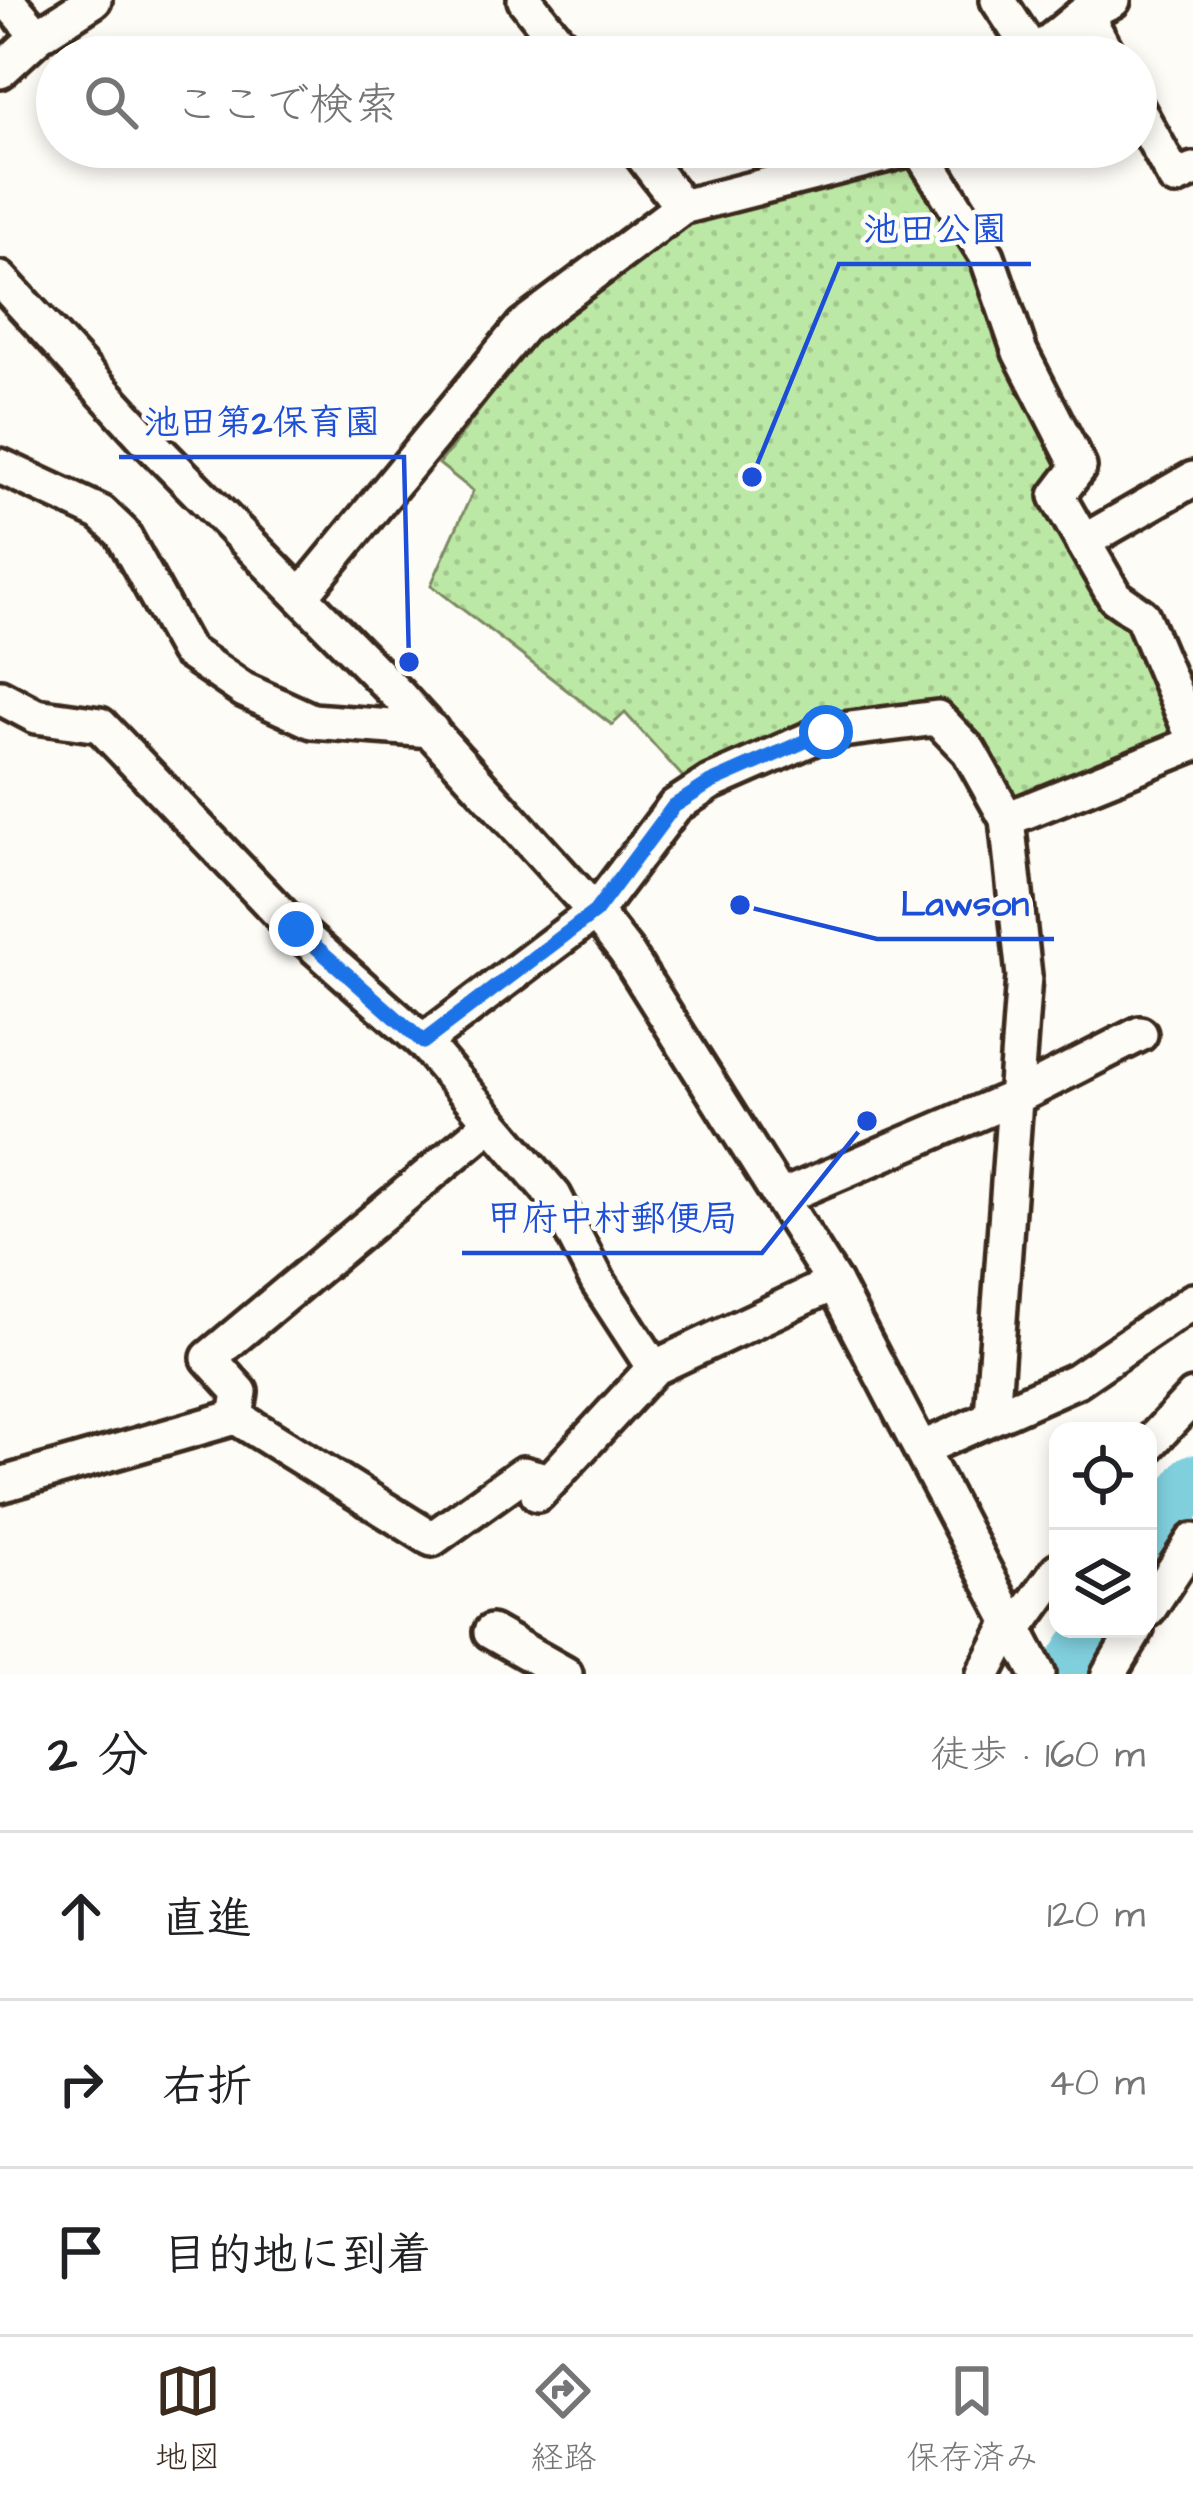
<!DOCTYPE html>
<html lang="ja">
<head>
<meta charset="utf-8">
<style>
  body { margin:0; font-family:"Architects Daughter","Klee One",sans-serif; background:#f6f6f6; color:#202124 }
  .controls { position:absolute; right:36px; bottom:36px; display:grid; overflow:hidden; border-radius:24px; box-shadow:0 6px 18px #0003 }
  .controls button { width:108px; height:108px; display:grid; place-items:center; padding:0; border:0; border-bottom:3px solid #e0e0e0; background:#fff; color:#202124; font:60px sans-serif }
  .stop { position:absolute; width:36px; height:36px; margin:-27px; border:9px solid #1a73e8; border-radius:50%; background:#fff }
  .stop.end { background:#1a73e8; border-color:#fff; box-shadow:0 3px 12px #0008 }
  .list { margin:0; padding:0; list-style:none }
  h2 { display:flex; justify-content:space-between; align-items:center; height:156px; margin:0; padding:0 48px; font-size:51px }
  h2 small { font-size:39px; font-weight:400; color:#757577 }
  .list li { display:grid; grid-template-columns:78px 1fr auto; gap:36px; align-items:center; box-sizing:border-box; height:168px; padding:0 48px; border-top:3px solid #e0e0e0 }
  .list b { display:block; font-size:45px; white-space:nowrap }
  .list em { font-size:39px; font-style:normal; color:#757577 }
  .icon { flex:none; width:66px; height:66px; fill:none; stroke:currentColor; stroke-width:2; stroke-linecap:round; stroke-linejoin:round }
  .map { position:relative; flex:none; width:1193px; height:1674px; overflow:hidden }
  .search { position:absolute; background:#fff; box-shadow:0 6px 18px #0003; left:36px; right:36px; top:36px; height:132px; display:flex; align-items:center; gap:30px; box-sizing:border-box; padding:0 42px; border-radius:66px; color:#757577; font-size:45px }
  .sheet { height:660px; background:#fff }
  nav { display:flex; justify-content:space-around; align-items:center; box-sizing:border-box; height:168px; border-top:3px solid #e0e0e0; background:#fff; font-size:33px; color:#757577 }
  nav a { display:grid; justify-items:center; gap:6px }
  nav .on { color:#3b2a1e }
  .map>svg:first-child { display:block }
</style>
</head>
<body>
<div class="map">
<svg width="1193" height="1674" viewBox="0 0 1193 1674">
  <defs>
    <pattern id="park-dots" width="8" height="8" patternUnits="userSpaceOnUse" patternTransform="scale(3)"><rect width="8" height="8" fill="#bce8a5"/><path d="M2 2h.1M6 6h.1" fill="none" stroke="#a2c78e" stroke-width="1.8" stroke-linecap="round"/></pattern>
  </defs>
  <rect width="100%" height="100%" fill="#fdfcf7"/>
  <filter id="ink" filterUnits="userSpaceOnUse"><feTurbulence type="fractalNoise" baseFrequency=".00833" numOctaves="2"/><feDisplacementMap in="SourceGraphic" scale="24" xChannelSelector="R" yChannelSelector="G"/><feConvolveMatrix kernelMatrix="1 2 1 2 8 2 1 2 1" color-interpolation-filters="sRGB"/></filter>
  <g filter="url(#ink)">
    <polygon fill="url(#park-dots)" stroke="#7c8962" stroke-width="3" points="898,166 913,168 968,247 1063,452 1042,490 1110,602 1134,625 1179,740 1019,804 1007,799 981,750 945,700 815,725 692,787 625,713 612,725 431,585 473,491 439,464 525,350 688,216"/>
    <g fill="none" stroke-linecap="round" stroke-linejoin="round">
      <g stroke="#80cfdd" stroke-width="51">
        <polyline points="1148,1543 1193,1480"/>
        <polyline points="1065,1674 1094,1629"/>
      </g>
      <g stroke="#3b2a1e" stroke-width="42">
        <g id="minor">
          <polyline points="7,0 38,36"/>
          <polyline points="525,0 570,57"/>
          <polyline points="998,0 1034,55"/>
          <polyline points="1085,13 1109,57"/>
          <polyline points="1031,57 1082,15 1113,0"/>
          <polyline points="0,71 38,36 94,0"/>
          <polyline points="1136,107 1175,178 1193,170"/>
          <polyline points="636,147 682,207"/>
          <polyline points="918,147 987,256 1020,352 1079,467 1057,496 1115,597 1142,616 1193,737"/>
          <polyline points="0,279 148,441 399,696 595,912 626,952 834,1283 1038,1674"/>
          <polyline points="0,466 101,513 122,533 187,651 244,690 312,721 431,730"/>
          <polyline points="1083,542 1193,479"/>
          <polyline points="301,596 523,326 682,207 916,147"/>
          <polyline points="0,697 36,716 100,725 295,929 423,1042 554,1196 598,1282 654,1368"/>
          <polyline points="1007,819 1193,744"/>
          <polyline points="423,1042 595,912 675,806 710,783 826,732 937,718 969,751 1007,819 1024,976 992,1416"/>
          <polyline points="782,1197 1018,1096 1140,1034"/>
          <polyline points="236,1417 240,1392 209,1358 491,1123"/>
          <polyline points="1148,1445 1193,1397"/>
          <polyline points="923,1448 1077,1380 1193,1301"/>
          <polyline points="0,1485 236,1417 432,1539 523,1474 550,1481"/>
          <polyline points="538,1494 654,1368 834,1283"/>
          <polyline points="1148,1610 1193,1541"/>
          <polyline points="1015,1630 1058,1570"/>
          <polyline points="491,1632 565,1674"/>
          <polyline points="984,1674 1011,1622"/>
          <polyline points="1109,1674 1136,1629"/>
        </g>
      </g>
      <use href="#minor" stroke="#fdfcf7" stroke-width="33"/>
    </g>
  </g>
  <g fill="none" stroke-linecap="round" stroke-linejoin="round" filter="url(#ink)">
    <polyline stroke="#1a73e8" stroke-width="15" points="296,929 423,1042 595,912 674,806 710,783 826,732"/>
  </g>
  <path fill="none" stroke="#1d4ed8" stroke-width="4.5" d="M752 477L839 264H1031M409 662L404 457H119M740 905L877 939H1054M867 1121L762 1253H462"/>
  <g fill="#1d4ed8" stroke="#fdfcf7" stroke-width="4.5">
    <circle cx="752" cy="477" r="12"/>
    <circle cx="409" cy="662" r="12"/>
    <circle cx="740" cy="905" r="12"/>
    <circle cx="867" cy="1121" r="12"/>
  </g>
  <g font-size="36" text-anchor="middle" font-weight="bold" fill="#1d4ed8" stroke="#fdfcf7" stroke-width="9" stroke-linejoin="round" paint-order="stroke">
    <text x="935" y="241">池田公園</text>
    <text x="262" y="434">池田第2保育園</text>
    <text x="965" y="915">Lawson</text>
    <text x="612" y="1230">甲府中村郵便局</text>
  </g>
</svg>
<div class="controls">
<button><svg class="icon" aria-label="locate" viewBox="0 0 24 24"><circle cx="12" cy="12" r="6"/><path d="M12 2v4M12 18v4M2 12h4M18 12h4"/></svg></button>
<button><svg class="icon" aria-label="layers" viewBox="0 0 24 24"><path d="M12 4l9 5-9 5-9-5zM3 14l9 5 9-5"/></svg></button>
</div>
<div class="stop" style="left:826px;top:732px"></div>
<div class="stop end" style="left:296px;top:929px"></div>
<div class="search"><svg class="icon" aria-label="search" viewBox="0 0 24 24"><circle cx="10" cy="10" r="6"/><path d="M15 15l6 6"/></svg>ここで検索</div>
</div>
<section class="sheet">
<h2>2 分<small>徒歩 · 160 m</small></h2>
<ul class="list">
<li><svg class="icon" aria-label="ahead" viewBox="0 0 24 24"><path d="M12 20V5M6 11l6-6 6 6"/></svg><div><b>直進</b></div><em>120 m</em></li>
<li><svg class="icon" aria-label="right" viewBox="0 0 24 24"><path d="M7 20v-9h11M14 6l5 5-5 5"/></svg><div><b>右折</b></div><em>40 m</em></li>
<li><svg class="icon" aria-label="arrive" viewBox="0 0 24 24"><path d="M6 21V4h12l-3 4 3 4H6"/></svg><div><b>目的地に到着</b></div></li>
</ul>
</section>
<nav>
<a class="on"><svg class="icon" aria-label="map" viewBox="0 0 24 24"><path d="M3 6l6-2 6 2 6-2v14l-6 2-6-2-6 2zM9 4v14M15 6v14"/></svg>地図</a>
<a><svg class="icon" aria-label="directions" viewBox="0 0 24 24"><path d="M12 3l9 9-9 9-9-9zM9 14v-3h6M13 9l2 2-2 2"/></svg>経路</a>
<a><svg class="icon" aria-label="saved" viewBox="0 0 24 24"><path d="M7 4h10v16l-5-4-5 4z"/></svg>保存済み</a>
</nav>
</body>
</html>
